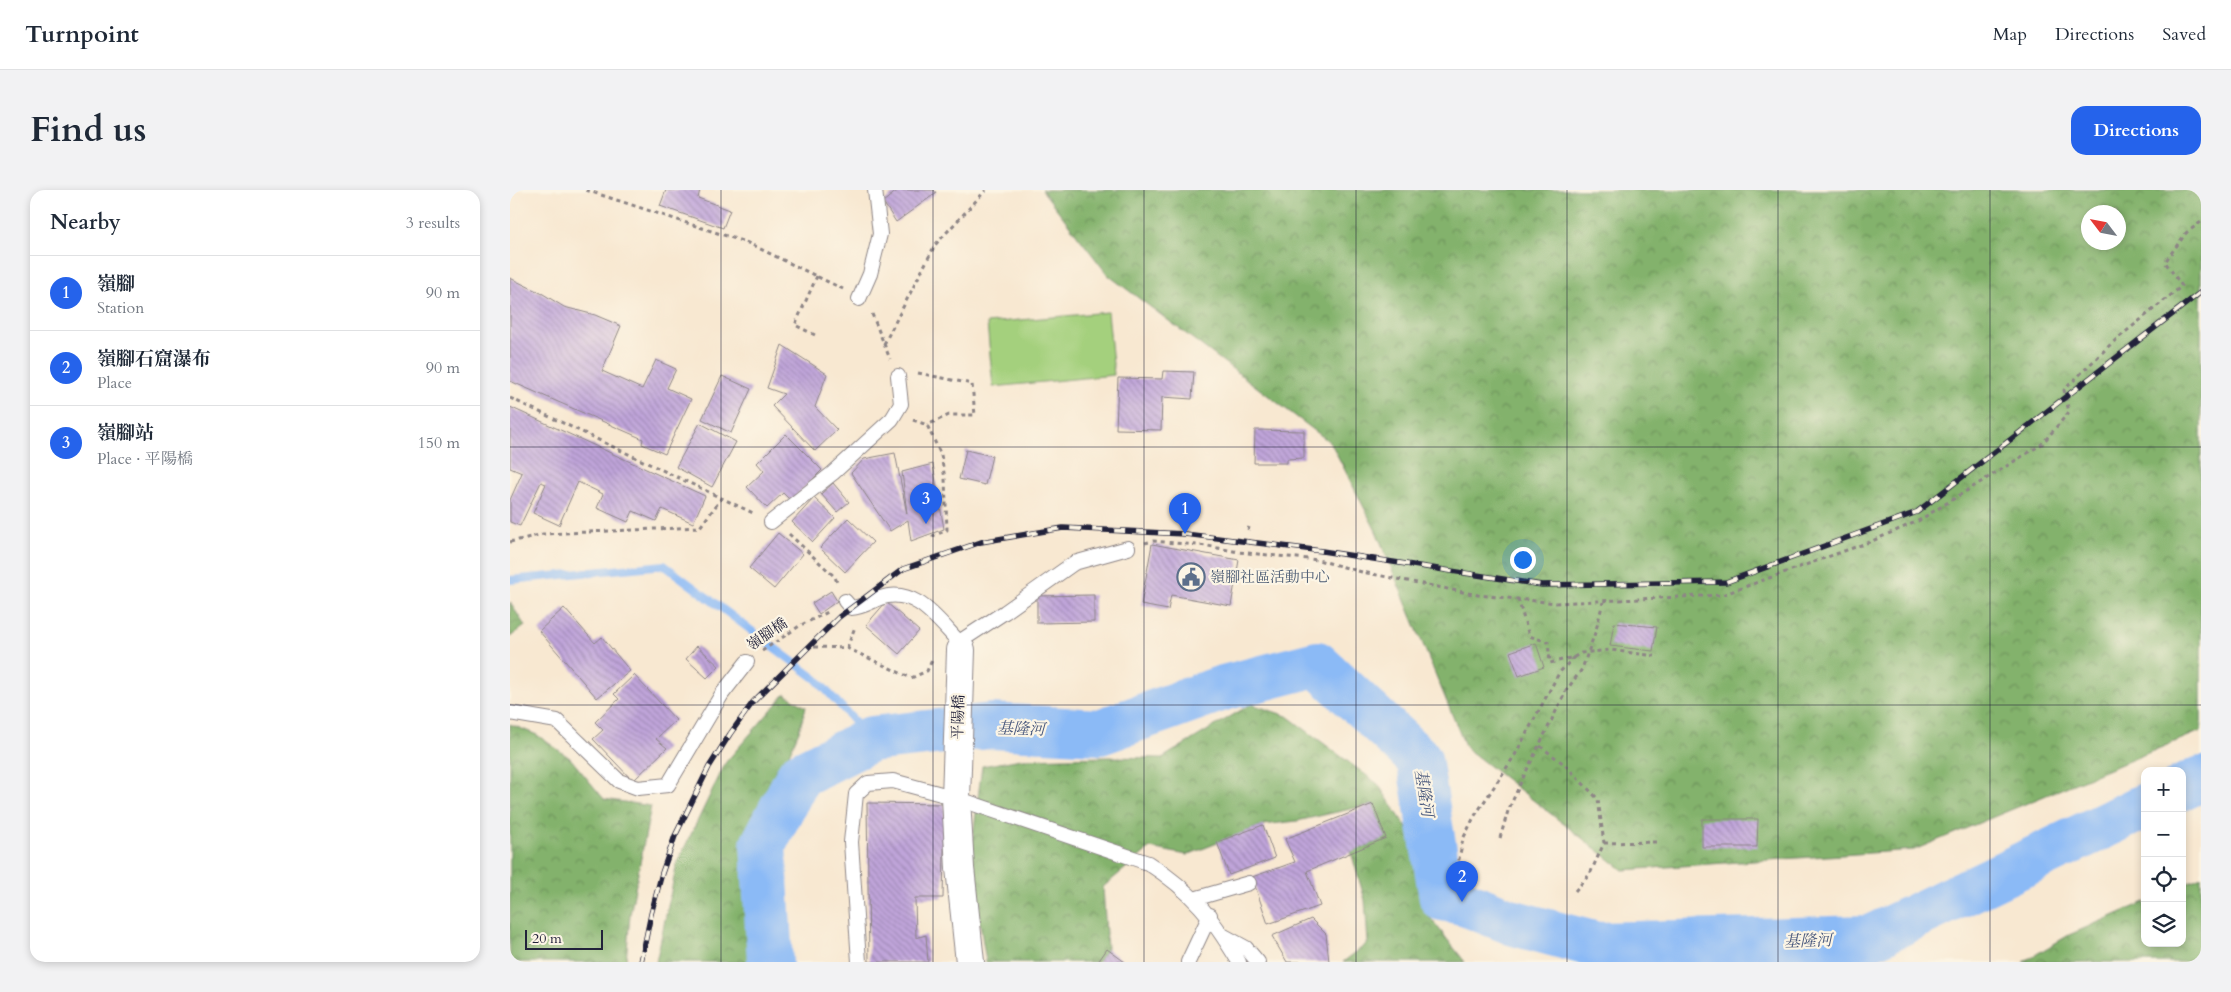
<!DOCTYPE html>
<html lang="en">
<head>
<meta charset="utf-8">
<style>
  body { margin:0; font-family:Cardo,"Noto Serif TC",serif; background:#f2f2f3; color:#1f2937 }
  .controls { position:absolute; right:15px; bottom:15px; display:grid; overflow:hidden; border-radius:10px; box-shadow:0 2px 8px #0003 }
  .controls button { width:45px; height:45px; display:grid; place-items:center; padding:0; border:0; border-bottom:1px solid #e0e1e3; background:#fff; color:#1f2937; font:25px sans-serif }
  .compass { position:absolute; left:1571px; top:15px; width:45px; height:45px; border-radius:50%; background:#fff; box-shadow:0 2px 8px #0003; rotate:302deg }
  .scale { position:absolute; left:15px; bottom:12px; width:78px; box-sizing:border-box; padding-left:5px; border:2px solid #22223b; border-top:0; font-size:14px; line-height:18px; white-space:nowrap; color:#22223b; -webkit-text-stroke:4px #fcf5e5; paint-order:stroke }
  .you { position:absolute; left:1012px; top:369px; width:18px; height:18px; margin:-12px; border:4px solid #fff; border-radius:50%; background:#1a73e8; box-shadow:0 0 0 8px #1a73e833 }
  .badge { display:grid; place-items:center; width:32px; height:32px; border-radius:50%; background:#2563eb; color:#fff; font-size:16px; font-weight:700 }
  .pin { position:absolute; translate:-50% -41px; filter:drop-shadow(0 1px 2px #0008) }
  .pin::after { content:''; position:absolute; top:26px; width:18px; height:15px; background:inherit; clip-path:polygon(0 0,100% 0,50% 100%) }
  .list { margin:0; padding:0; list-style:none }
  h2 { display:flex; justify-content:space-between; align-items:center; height:65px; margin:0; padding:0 20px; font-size:21px }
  h2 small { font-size:16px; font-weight:400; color:#747a83 }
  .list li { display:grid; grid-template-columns:32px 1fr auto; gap:15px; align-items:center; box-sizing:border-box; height:75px; padding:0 20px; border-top:1px solid #e0e1e3 }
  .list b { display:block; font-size:19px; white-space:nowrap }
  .list p { margin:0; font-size:16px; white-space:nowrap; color:#747a83 }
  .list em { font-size:16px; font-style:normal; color:#747a83 }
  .icon { flex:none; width:28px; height:28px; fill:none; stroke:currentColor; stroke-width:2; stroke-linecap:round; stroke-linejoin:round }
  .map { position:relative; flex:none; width:1691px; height:772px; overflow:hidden; border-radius:15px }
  header { display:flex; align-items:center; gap:30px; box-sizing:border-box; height:70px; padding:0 25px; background:#fff; border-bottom:1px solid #e0e1e3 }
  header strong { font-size:24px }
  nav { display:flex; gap:28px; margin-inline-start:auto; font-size:18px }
  .intro { display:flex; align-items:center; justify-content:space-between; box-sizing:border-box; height:120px; padding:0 30px }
  h1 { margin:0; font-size:35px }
  .button { padding:12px 22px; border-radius:15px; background:#2563eb; color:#fff; font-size:18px; font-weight:700 }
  main { display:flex; gap:30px; padding:0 30px }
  aside { flex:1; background:#fff; border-radius:15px; box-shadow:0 2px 8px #0003 }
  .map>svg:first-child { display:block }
</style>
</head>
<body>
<header>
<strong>Turnpoint</strong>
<nav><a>Map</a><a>Directions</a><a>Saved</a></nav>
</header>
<div class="intro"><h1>Find us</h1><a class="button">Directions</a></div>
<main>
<aside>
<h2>Nearby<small>3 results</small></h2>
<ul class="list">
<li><span class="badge">1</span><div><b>嶺腳</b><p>Station</p></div><em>90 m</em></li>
<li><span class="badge">2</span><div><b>嶺腳石窟瀑布</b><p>Place</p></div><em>90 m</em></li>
<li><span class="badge">3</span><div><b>嶺腳站</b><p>Place · 平陽橋</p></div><em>150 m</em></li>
</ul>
</aside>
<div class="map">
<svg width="1691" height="772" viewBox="0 0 1691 772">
  <defs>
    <pattern id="forest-crowns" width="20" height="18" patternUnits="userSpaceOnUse" patternTransform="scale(1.25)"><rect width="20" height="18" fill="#83b26c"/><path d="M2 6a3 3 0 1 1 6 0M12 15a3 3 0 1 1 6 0" fill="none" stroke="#6b905a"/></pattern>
    <pattern id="building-back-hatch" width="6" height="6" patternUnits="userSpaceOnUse" patternTransform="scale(1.25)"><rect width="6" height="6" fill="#c0a5da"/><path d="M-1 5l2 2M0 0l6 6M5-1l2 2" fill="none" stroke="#9c86b2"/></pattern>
  </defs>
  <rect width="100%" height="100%" fill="#fcf5e5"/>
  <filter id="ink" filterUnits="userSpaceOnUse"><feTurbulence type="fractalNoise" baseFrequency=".02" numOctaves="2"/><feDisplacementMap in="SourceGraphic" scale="10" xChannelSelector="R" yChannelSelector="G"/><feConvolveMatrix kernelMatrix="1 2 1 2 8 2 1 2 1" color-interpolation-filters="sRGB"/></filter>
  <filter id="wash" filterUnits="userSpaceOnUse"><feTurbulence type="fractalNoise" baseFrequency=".0096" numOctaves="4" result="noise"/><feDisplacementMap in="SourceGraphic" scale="20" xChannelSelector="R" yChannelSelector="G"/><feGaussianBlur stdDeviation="1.12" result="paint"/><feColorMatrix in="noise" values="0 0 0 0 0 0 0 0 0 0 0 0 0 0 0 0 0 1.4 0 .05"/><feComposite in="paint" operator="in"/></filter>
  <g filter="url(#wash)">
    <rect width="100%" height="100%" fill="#f8e8d1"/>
    <g fill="url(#forest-crowns)" stroke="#526a54" fill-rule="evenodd">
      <path d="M 532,0 L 1691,0 L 1691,541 L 1404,660 L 1113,680 L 956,558 L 866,341 L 821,253 L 598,85 ZM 1578,22 L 1608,22 L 1608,52 L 1578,52 Z"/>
      <polygon points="0,412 15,436 0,447"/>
      <polygon points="275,504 296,517 289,541 237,662 240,772 146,772 167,673 216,572"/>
      <polygon points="741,514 777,526 868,594 904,649 915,721 955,772 833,772 858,753 855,710 841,662 876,648 863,614 787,631 753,635 677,665 640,658 593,697 597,759 588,772 476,772 460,670 472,576 511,569 600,567 652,568"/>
      <polygon points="0,534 27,545 60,568 94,609 141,616 120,725 116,772 0,772"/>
      <polygon points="1691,687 1691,772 1513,772 1559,745 1635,712 1635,753 1672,753 1672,695"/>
    </g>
    <polygon fill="#a4d07d" stroke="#63795c" points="598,122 604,185 483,197 477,133"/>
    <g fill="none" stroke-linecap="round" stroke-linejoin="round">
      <polyline stroke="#8bbaf6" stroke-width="8" points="0,390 154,375 306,489 361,549"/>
      <g stroke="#8bbaf6" stroke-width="46">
        <polyline points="1672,598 1691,589"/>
        <polyline points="260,772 253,655 289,585 361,549 481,536 590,542 713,498 807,474 909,569 932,708 952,712 1004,733 1087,755 1360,748 1635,616"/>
      </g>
    </g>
    <g id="blocks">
      <g fill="url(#building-back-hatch)">
        <polygon points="156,0 190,0 188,8 220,20 213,38 150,16"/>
        <polygon points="388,0 424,0 426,3 386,32 373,12"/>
        <polygon points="0,88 33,104 54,117 85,125 111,136 92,181 132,199 146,170 166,179 157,198 181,209 155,264 132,254 133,249 0,191"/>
        <polygon points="272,155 317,184 305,217 327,240 305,261 262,216 274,204 257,198"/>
        <polygon points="653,181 684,182 682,209 652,207 651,240 606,239 608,188 652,189"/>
        <polygon points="212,186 241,199 221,243 192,229"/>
        <polygon points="0,217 195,306 183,333 152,319 146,331 123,321 118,332 87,318 93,304 68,292 49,335 23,323 36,294 31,292 10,336 0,332 0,310 12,283 0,278"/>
        <polygon points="190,233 226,252 202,297 166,277"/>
        <polygon points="745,240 794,241 794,268 777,269 777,273 744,273"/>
        <polygon points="276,244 312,280 281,311 273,303 257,318 237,297 254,281 247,273"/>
        <polygon points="456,260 482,266 475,295 449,289"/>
        <polygon points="385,263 397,324 392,282 423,274 434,339 401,351 398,330 380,341 341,283 354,269"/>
        <polygon points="323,293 339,312 327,322 311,304"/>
        <polygon points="304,308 325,328 303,352 282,332"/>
        <polygon points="338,328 363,352 335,382 310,358"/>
        <polygon points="268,343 293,364 264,399 239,378"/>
        <polygon points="642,354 729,370 721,416 661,405 658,420 631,415"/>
        <polygon points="321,401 327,411 309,424 302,413"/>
        <polygon points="584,405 584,432 527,433 527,406"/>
        <polygon points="376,412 409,441 389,464 356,435"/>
        <polygon points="54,418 85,453 92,447 120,481 87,508 29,441"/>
        <polygon points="1104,433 1147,437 1143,461 1100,456"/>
        <polygon points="1026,453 1034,477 1009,486 1000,462"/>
        <polygon points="187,456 209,476 197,488 176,469"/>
        <polygon points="124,485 166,530 146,549 157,558 123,591 83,549 93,540 85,532 109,509 104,504"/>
        <polygon points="357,613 435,614 433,708 405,708 406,748 416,745 418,772 359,772"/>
        <polygon points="863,614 876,648 797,681 810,716 758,734 742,687 785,672 775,649"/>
        <polygon points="1192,629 1248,629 1247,657 1192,657"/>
        <polygon points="753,635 765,668 719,685 707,652"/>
        <polygon points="801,729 816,744 819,772 777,772 762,746"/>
        <polygon points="597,759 615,772 588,772"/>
      </g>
    </g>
  </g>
  <g filter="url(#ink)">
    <use href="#blocks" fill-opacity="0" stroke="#8d8586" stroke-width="1"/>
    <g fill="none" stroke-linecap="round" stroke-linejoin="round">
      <g stroke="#8d8586" stroke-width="16">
        <g id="service">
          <polyline points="349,109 360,84 370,44 365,0"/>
          <polyline points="261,332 323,283 382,229 391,214 388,186"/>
          <path d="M 335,411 L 341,418 C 353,417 360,412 370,408 C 405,396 427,429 449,452 L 451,460"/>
          <polyline points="449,452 495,422 564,373 618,358"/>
          <polyline points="0,523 47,531 109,591 128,598 158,595 212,504 237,472"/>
          <polyline points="684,709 739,693"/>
          <polyline points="714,746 736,758 748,772"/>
          <path d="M 349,772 L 341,652 L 346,604 L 358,593 L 383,591 L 446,608 L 638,673 C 683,702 702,727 729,772"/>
          <polyline points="678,772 700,725"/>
        </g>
      </g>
      <g stroke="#8d8586" stroke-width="30">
        <polyline id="minor" points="451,460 446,608 450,678 460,772"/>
      </g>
      <g stroke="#8d8586" stroke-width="3" stroke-dasharray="4 4" stroke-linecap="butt">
        <polyline points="76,0 238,53 333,99"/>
        <polyline points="307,86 285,135 307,146"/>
        <polyline points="362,124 380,169"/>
        <polyline points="374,154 425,55 476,0"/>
        <polyline points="408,183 462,194 465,225 439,225 417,235"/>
        <polyline points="0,208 243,323"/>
        <polyline points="403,230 417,235 431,265 435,289 437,340 423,346 423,349"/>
        <polyline points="737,338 740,339"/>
        <polyline points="279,344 325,387 328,395"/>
        <polyline points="0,352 33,344 190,337 211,309"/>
        <polyline points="635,353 643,351 698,356 728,362 808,370 852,382 968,405 1046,413 1212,405 1362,351 1408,331 1532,254 1559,222 1554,200 1602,153 1672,96 1655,72 1676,43 1691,32"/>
        <polyline points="1008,409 1019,446 1038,452 1040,473 1064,467 1071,463 1100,460 1145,466"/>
        <polyline points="304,457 337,458 401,488 417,481 423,468"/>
        <polyline points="337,458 345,437"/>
        <polyline points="252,461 291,435 320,421"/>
        <polyline points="1030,556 1054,574 1088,609 1094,653 1080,684 1065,701"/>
        <polyline points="990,648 998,621 1011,592 1056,501 1072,479 1086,440 1093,412"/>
        <polyline points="1094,653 1147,652"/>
        <polyline points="944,694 953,649 964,627 1005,565 1049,483 1064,467"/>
      </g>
      <use href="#service" stroke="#fff" stroke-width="14"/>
      <use href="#minor" stroke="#fff" stroke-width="28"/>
      <g stroke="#22223b" stroke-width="5.5">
        <polyline id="rail" points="131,772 141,724 152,683 165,646 199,577 220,544 243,512 329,427 393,379 471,352 553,338 675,344 812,361 1032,395 1216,392 1407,322 1691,102"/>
      </g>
      <use href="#rail" stroke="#fcf5e5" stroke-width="4" stroke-dasharray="11" stroke-linecap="butt"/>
    </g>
  </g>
  <path fill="none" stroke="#22223b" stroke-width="1" stroke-opacity="0.55" d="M 211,0 L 211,772M 423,0 L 423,772M 634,0 L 634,772M 846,0 L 846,772M 1057,0 L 1057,772M 1268,0 L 1268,772M 1480,0 L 1480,772M 0,257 L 1691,257M 0,515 L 1691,515"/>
  <defs>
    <g id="civic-ring" transform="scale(1.4375)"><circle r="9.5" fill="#fcf5e5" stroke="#5c6f8a" stroke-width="1.5"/><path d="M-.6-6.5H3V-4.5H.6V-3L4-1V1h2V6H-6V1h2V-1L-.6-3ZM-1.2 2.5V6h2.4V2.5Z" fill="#5c6f8a"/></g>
  </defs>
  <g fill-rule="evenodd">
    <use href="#civic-ring" x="681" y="387"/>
  </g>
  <g text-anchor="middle" stroke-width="4.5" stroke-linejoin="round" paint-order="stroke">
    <g font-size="15" fill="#4e5e75" stroke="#fcf5e5" text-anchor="start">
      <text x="700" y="392">嶺腳社區活動中心</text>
    </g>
    <g font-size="15" fill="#22223b" stroke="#fcf5e5">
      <text transform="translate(257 444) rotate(-34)" y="5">嶺腳橋</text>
      <text transform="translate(448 527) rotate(-88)" y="5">平陽橋</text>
    </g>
    <g font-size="16" font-style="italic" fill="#47577c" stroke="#fcf5e5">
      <text transform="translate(511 538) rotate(2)" y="6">基隆河</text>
      <text transform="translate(915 603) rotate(81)" y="6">基隆河</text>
      <text transform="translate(1298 750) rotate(-2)" y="6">基隆河</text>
    </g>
  </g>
</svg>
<div class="controls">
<button>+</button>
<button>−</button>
<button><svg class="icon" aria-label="locate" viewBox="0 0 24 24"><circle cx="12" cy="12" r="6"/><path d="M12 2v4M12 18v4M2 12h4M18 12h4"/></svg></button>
<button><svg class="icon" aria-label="layers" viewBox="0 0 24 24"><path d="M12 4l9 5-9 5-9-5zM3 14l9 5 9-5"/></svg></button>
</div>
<svg class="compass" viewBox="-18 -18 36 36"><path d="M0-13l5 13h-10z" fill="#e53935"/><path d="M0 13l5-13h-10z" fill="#747a83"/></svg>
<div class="scale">20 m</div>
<div class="you"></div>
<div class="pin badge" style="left:675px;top:344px">1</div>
<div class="pin badge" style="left:952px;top:712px">2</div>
<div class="pin badge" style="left:416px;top:334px">3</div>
</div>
</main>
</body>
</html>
